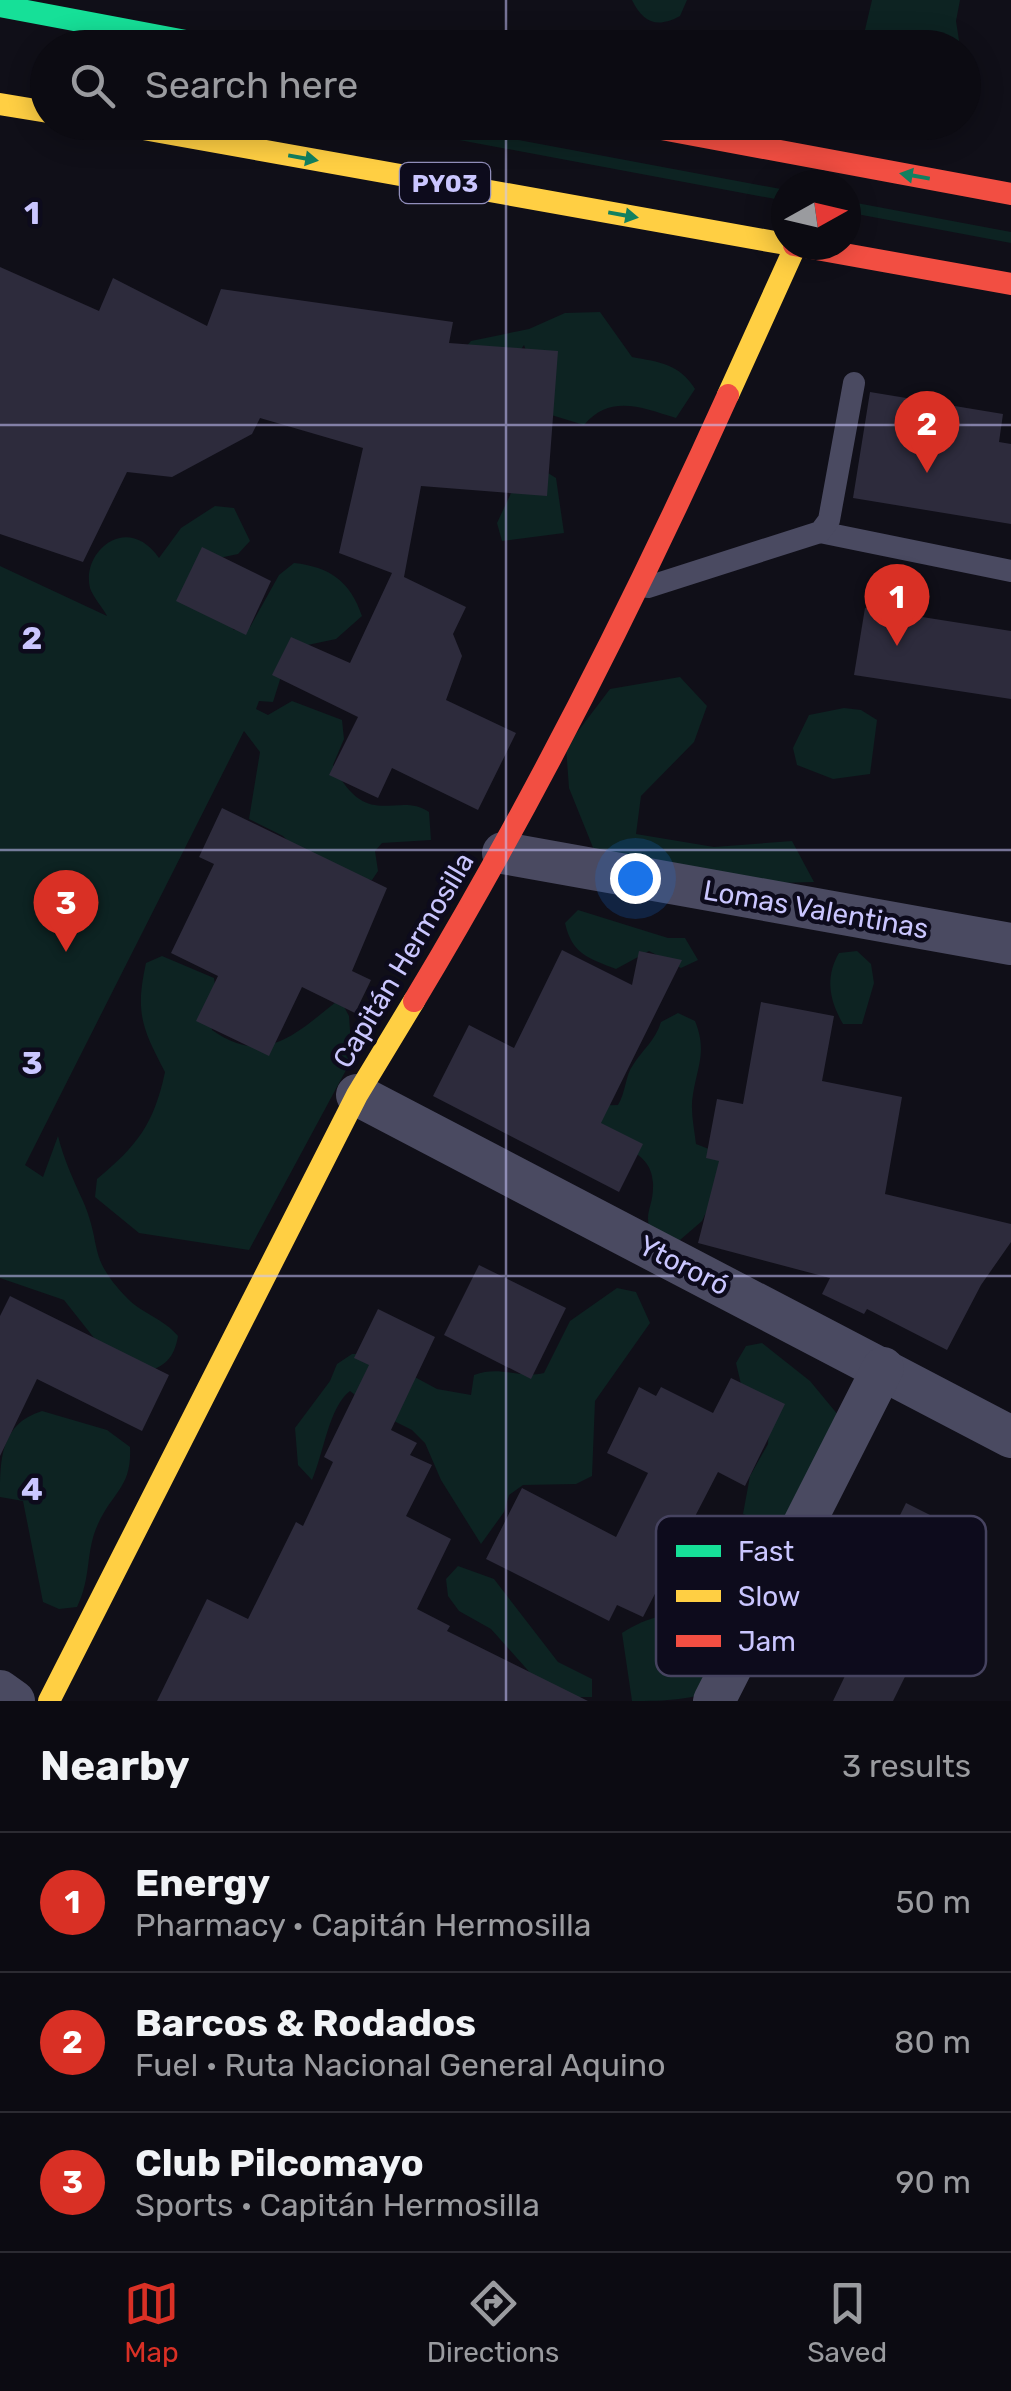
<!DOCTYPE html>
<html lang="en">
<head>
<meta charset="utf-8">
<style>
  body { margin:0; font-family:Rubik,sans-serif; background:#1a1920; color:#f1f3f6 }
  .compass { position:absolute; left:771px; top:170px; width:90px; height:90px; border-radius:50%; background:#0c0b12; box-shadow:0 5px 25px #0003; rotate:82deg }
  .you { position:absolute; left:635px; top:878px; width:35px; height:35px; margin:-25px; border:8px solid #fff; border-radius:50%; background:#1a73e8; box-shadow:0 0 0 15px #1a73e833 }
  .badge { display:grid; place-items:center; width:65px; height:65px; border-radius:50%; background:#d93025; color:#fff; font-size:32px; font-weight:700 }
  .pin { position:absolute; translate:-50% -82px; filter:drop-shadow(0 2px 5px #0008) }
  .pin::after { content:''; position:absolute; top:52px; width:35px; height:30px; background:inherit; clip-path:polygon(0 0,100% 0,50% 100%) }
  .list { margin:0; padding:0; list-style:none }
  h2 { display:flex; justify-content:space-between; align-items:center; height:130px; margin:0; padding:0 40px; font-size:42px }
  h2 small { font-size:32px; font-weight:400; color:#9a9b9f }
  .list li { display:grid; grid-template-columns:65px 1fr auto; gap:30px; align-items:center; box-sizing:border-box; height:140px; padding:0 40px; border-top:2px solid #2c2b32 }
  .list b { display:block; font-size:38px; white-space:nowrap }
  .list p { margin:0; font-size:32px; white-space:nowrap; color:#9a9b9f }
  .list em { font-size:32px; font-style:normal; color:#9a9b9f }
  .icon { flex:none; width:55px; height:55px; fill:none; stroke:currentColor; stroke-width:2; stroke-linecap:round; stroke-linejoin:round }
  .map { position:relative; flex:none; width:1011px; height:1701px; overflow:hidden }
  .search { position:absolute; background:#0c0b12; box-shadow:0 5px 25px #0003; left:30px; right:30px; top:30px; height:110px; display:flex; align-items:center; gap:25px; box-sizing:border-box; padding:0 35px; border-radius:55px; color:#9a9b9f; font-size:38px }
  .sheet { height:550px; background:#0c0b12 }
  nav { display:flex; justify-content:space-around; align-items:center; box-sizing:border-box; height:140px; border-top:2px solid #2c2b32; background:#0c0b12; font-size:28px; color:#9a9b9f }
  nav a { display:grid; justify-items:center; gap:5px }
  nav .on { color:#d93025 }
  .map>svg:first-child { display:block }
</style>
</head>
<body>
<div class="map">
<svg width="1011" height="1701" viewBox="0 0 1011 1701">
  <rect width="100%" height="100%" fill="#100f18"/>
  <g fill="#0d2322">
    <path d="M 632,0 L 687,0 L 680,16 C 656,29 643,22 632,0 Z"/>
    <polygon points="872,0 960,0 956,21 960,47 861,47"/>
    <polygon points="368,123 427,123 786,190 786,201"/>
    <polygon points="846,201 1011,232 1011,243 846,212"/>
    <path d="M 600,312 L 632,357 C 659,362 680,364 695,389 L 676,418 C 641,407 610,394 584,425 L 548,414 L 524,345 L 504,374 L 459,355 L 471,341 L 529,329 L 565,313 Z"/>
    <polygon points="540,468 556,478 564,533 502,541 497,523 512,491"/>
    <path d="M 215,506 L 234,508 L 250,541 L 238,554 L 219,558 L 222,616 L 234,630 L 250,627 L 279,575 L 294,563 C 330,567 350,581 362,616 L 336,639 L 298,647 L 284,667 L 273,702 L 259,701 L 256,709 L 268,715 L 292,701 L 342,720 L 344,739 L 333,765 C 367,833 397,790 429,812 L 431,840 L 382,843 L 375,851 L 378,871 L 372,880 L 335,877 L 317,870 L 283,836 L 249,819 L 260,752 L 244,731 L 25,1165 L 43,1177 L 58,1136 C 64,1160 73,1179 83,1201 C 103,1247 86,1256 128,1299 C 143,1314 164,1319 178,1336 C 174,1359 165,1366 144,1373 L 98,1343 L 64,1300 L 0,1278 L 0,566 L 107,616 C 103,608 93,597 90,588 C 81,552 127,512 159,558 L 181,528 Z"/>
    <polygon points="680,677 707,706 694,742 641,796 636,834 714,847 792,841 814,882 778,883 596,855 569,788 566,747 610,689"/>
    <polygon points="844,708 861,710 877,720 870,774 833,779 797,765 793,748 809,715"/>
    <path d="M 578,910 L 668,938 L 685,938 L 698,960 L 681,968 L 649,951 L 616,969 C 588,958 572,954 565,923 Z"/>
    <path d="M 857,951 L 871,964 L 874,983 L 862,1024 L 843,1024 C 829,1000 825,977 839,953 Z"/>
    <path d="M 162,956 L 214,978 C 218,998 208,1010 212,1030 C 266,1068 297,1032 340,999 L 349,1016 L 352,1059 L 249,1250 L 139,1233 L 95,1197 L 97,1179 C 137,1146 154,1124 165,1072 C 142,1028 135,1013 146,963 Z"/>
    <path d="M 678,1013 L 695,1021 C 707,1051 698,1064 693,1094 C 690,1110 694,1127 696,1144 L 732,1158 L 702,1221 L 673,1246 L 655,1243 C 640,1210 654,1212 653,1183 C 652,1147 607,1142 580,1134 L 581,1106 L 618,1105 C 626,1092 625,1076 633,1065 C 643,1049 655,1041 661,1022 Z"/>
    <path d="M 617,1288 L 636,1292 L 650,1323 L 595,1401 L 592,1476 L 576,1484 L 523,1485 L 509,1495 L 504,1512 L 481,1544 L 441,1480 L 425,1443 L 412,1430 L 378,1413 L 350,1391 C 329,1407 324,1452 312,1480 L 298,1465 L 295,1428 L 330,1381 L 337,1364 L 352,1354 L 372,1354 L 437,1389 L 471,1395 L 474,1375 C 501,1365 518,1379 544,1373 L 570,1321 Z"/>
    <polygon points="762,1343 810,1381 848,1427 832,1508 760,1520 743,1514 750,1476 768,1444 769,1426 744,1397 736,1363 746,1346"/>
    <path d="M 42,1411 L 107,1430 L 130,1447 C 132,1487 113,1491 98,1524 C 85,1552 92,1576 77,1607 L 59,1609 L 43,1602 L 23,1501 L 0,1497 C 0,1460 0,1424 42,1411 Z"/>
    <polygon points="458,1566 494,1579 558,1662 592,1679 592,1697 574,1697 541,1685 491,1629 459,1611 448,1596 446,1579"/>
    <path d="M 707,1608 L 727,1612 C 751,1697 700,1701 632,1701 L 622,1633 C 647,1616 678,1611 707,1608 Z"/>
  </g>
  <g fill="#2d2b3c">
    <polygon points="0,267 99,311 113,278 207,326 221,289 453,322 449,343 558,351 547,496 421,486 404,577 466,607 453,634 462,656 446,700 516,733 478,810 392,768 378,798 329,775 358,717 272,675 291,637 350,663 392,573 339,553 363,448 260,418 252,434 172,477 127,472 83,562 0,534"/>
    <polygon points="870,392 1003,414 999,442 1011,444 1011,524 853,498"/>
    <polygon points="202,547 271,581 246,635 176,601"/>
    <polygon points="865,608 1011,631 1011,699 854,675"/>
    <polygon points="222,808 387,888 352,971 371,980 355,1013 302,987 269,1056 196,1021 218,976 171,953 214,864 199,857"/>
    <polygon points="562,950 632,985 639,951 682,960 601,1123 643,1144 619,1192 433,1096 469,1025 514,1048"/>
    <polygon points="761,1002 834,1016 822,1081 902,1097 885,1194 1011,1224 1011,1242 981,1285 947,1350 867,1309 864,1314 822,1294 830,1278 698,1243 719,1161 706,1158 717,1099 743,1104"/>
    <polygon points="479,1265 566,1308 531,1379 444,1335"/>
    <polygon points="10,1296 169,1375 142,1431 37,1379 0,1456 0,1316"/>
    <polygon points="378,1309 435,1337 391,1430 417,1443 410,1455 432,1465 406,1516 451,1539 417,1609 450,1626 447,1631 588,1701 157,1701 207,1599 248,1619 296,1522 303,1526 333,1462 324,1457 369,1365 354,1358"/>
    <polygon points="731,1378 785,1404 745,1486 718,1472 643,1617 617,1605 609,1621 486,1559 522,1488 616,1537 648,1473 607,1453 639,1387 656,1396 661,1387 713,1413"/>
    <polygon points="906,1503 974,1537 893,1701 833,1701 854,1657 835,1647"/>
  </g>
  <g fill="none" stroke-linecap="round" stroke-linejoin="round">
    <g stroke="#4a4a61" stroke-width="22">
      <polyline points="820,532 1011,571"/>
      <polyline points="648,587 820,532 829,520 854,383"/>
    </g>
    <g stroke="#4a4a61" stroke-width="42">
      <polyline points="503,853 1011,944"/>
      <polyline points="357,1095 1011,1437"/>
      <polyline points="0,1691 14,1701"/>
      <polyline points="714,1701 883,1368"/>
    </g>
    <polyline stroke="#16e098" stroke-width="22" points="0,6 223,48"/>
    <g stroke="#ffcf43" stroke-width="22">
      <polyline points="0,104 48,112"/>
      <polyline points="104,122 786,244"/>
      <polyline points="728,395 796,245"/>
      <polyline points="49,1701 357,1095 414,1001"/>
    </g>
    <g stroke="#f24e42" stroke-width="22">
      <polyline points="624,122 1011,194"/>
      <polyline points="794,245 1011,284"/>
      <path d="M 414,1001 C 532,805 634,603 728,395"/>
    </g>
  </g>
  <defs><path id="oneway-solid" d="M-6-.8H1V-3.2L6.5 0L1 3.2V.8H-6Z" transform="scale(2.5)"/></defs>
  <g fill="#128060">
    <use href="#oneway-solid" transform="translate(303 158) rotate(10)"/>
    <use href="#oneway-solid" transform="translate(915 176) rotate(-170)"/>
    <use href="#oneway-solid" transform="translate(623 215) rotate(10)"/>
  </g>
  <path fill="none" stroke="#cac6ff" stroke-width="2.5" stroke-opacity="0.55" d="M 506,0 L 506,48M 506,122 L 506,1701M 0,425 L 1011,425M 0,850 L 1011,850M 0,1276 L 1011,1276"/>
  <g text-anchor="middle" stroke-width="9" stroke-linejoin="round" paint-order="stroke">
    <rect fill="#0d0b1c" stroke="#918ebb" stroke-width="2.5" x="400" y="163" width="90" height="40" rx="8"/>
    <g font-size="25" font-weight="bold" fill="#cac6ff">
      <text x="445" y="192">PY03</text>
    </g>
    <g font-size="28" fill="#cac6ff" stroke="#0d0b1c">
      <text transform="translate(816 909) rotate(10)" y="10">Lomas Valentinas</text>
      <text transform="translate(403 960) rotate(-59)" y="10">Capitán Hermosilla</text>
      <text transform="translate(684 1265) rotate(27)" y="10">Ytororó</text>
    </g>
  </g>
  <rect x="656" y="1516" width="330" height="160" rx="15" fill="#0d0b1c" stroke="#464360" stroke-width="2.5"/>
  <rect x="676" y="1545" width="45" height="12" fill="#16e098"/>
  <rect x="676" y="1590" width="45" height="12" fill="#ffcf43"/>
  <rect x="676" y="1635" width="45" height="12" fill="#f24e42"/>
  <g font-size="28" fill="#cac6ff">
    <text x="738" y="1561">Fast</text>
    <text x="738" y="1606">Slow</text>
    <text x="738" y="1651">Jam</text>
  </g>
  <g font-size="32" text-anchor="middle" font-weight="bold" fill="#cac6ff" stroke="#0d0b1c" stroke-width="9" stroke-linejoin="round" paint-order="stroke">
    <text x="32" y="224">1</text>
    <text x="32" y="649">2</text>
    <text x="32" y="1074">3</text>
    <text x="32" y="1500">4</text>
  </g>
</svg>
<svg class="compass" viewBox="-18 -18 36 36"><path d="M0-13l5 13h-10z" fill="#e53935"/><path d="M0 13l5-13h-10z" fill="#9a9b9f"/></svg>
<div class="you"></div>
<div class="pin badge" style="left:897px;top:646px">1</div>
<div class="pin badge" style="left:927px;top:473px">2</div>
<div class="pin badge" style="left:66px;top:952px">3</div>
<div class="search"><svg class="icon" aria-label="search" viewBox="0 0 24 24"><circle cx="10" cy="10" r="6"/><path d="M15 15l6 6"/></svg>Search here</div>
</div>
<section class="sheet">
<h2>Nearby<small>3 results</small></h2>
<ul class="list">
<li><span class="badge">1</span><div><b>Energy</b><p>Pharmacy · Capitán Hermosilla</p></div><em>50 m</em></li>
<li><span class="badge">2</span><div><b>Barcos &amp; Rodados</b><p>Fuel · Ruta Nacional General Aquino</p></div><em>80 m</em></li>
<li><span class="badge">3</span><div><b>Club Pilcomayo</b><p>Sports · Capitán Hermosilla</p></div><em>90 m</em></li>
</ul>
</section>
<nav>
<a class="on"><svg class="icon" aria-label="map" viewBox="0 0 24 24"><path d="M3 6l6-2 6 2 6-2v14l-6 2-6-2-6 2zM9 4v14M15 6v14"/></svg>Map</a>
<a><svg class="icon" aria-label="directions" viewBox="0 0 24 24"><path d="M12 3l9 9-9 9-9-9zM9 14v-3h6M13 9l2 2-2 2"/></svg>Directions</a>
<a><svg class="icon" aria-label="saved" viewBox="0 0 24 24"><path d="M7 4h10v16l-5-4-5 4z"/></svg>Saved</a>
</nav>
</body>
</html>
